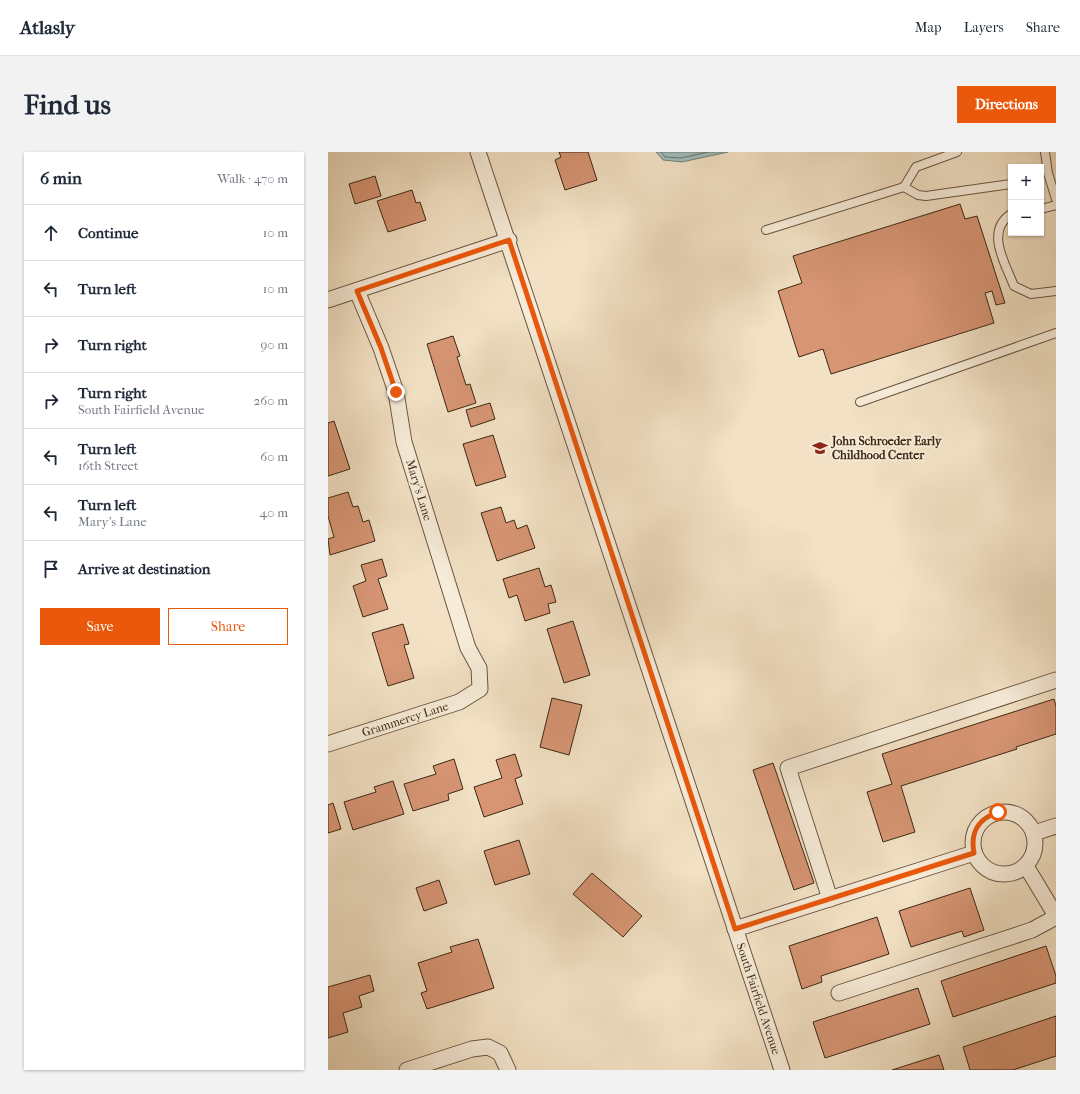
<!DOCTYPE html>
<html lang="en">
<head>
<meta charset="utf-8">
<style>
  body { margin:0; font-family:"IM FELL French Canon",serif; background:#f2f2f3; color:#1f2937 }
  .controls { position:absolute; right:12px; top:12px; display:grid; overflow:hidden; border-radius:0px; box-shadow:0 1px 3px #0004 }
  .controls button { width:36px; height:36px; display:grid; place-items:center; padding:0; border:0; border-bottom:1px solid #e0e1e3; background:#fff; color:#1f2937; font:20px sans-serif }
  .stop { position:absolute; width:12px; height:12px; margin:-9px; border:3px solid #ea580c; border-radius:50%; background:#fff }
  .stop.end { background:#ea580c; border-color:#fff; box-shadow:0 1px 4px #0008 }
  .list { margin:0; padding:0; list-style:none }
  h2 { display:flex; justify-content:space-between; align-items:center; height:52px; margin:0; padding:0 16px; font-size:17px }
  h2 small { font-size:13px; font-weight:400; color:#747a83 }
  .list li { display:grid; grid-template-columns:26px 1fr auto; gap:12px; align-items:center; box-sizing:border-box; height:56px; padding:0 16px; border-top:1px solid #e0e1e3 }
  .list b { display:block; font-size:15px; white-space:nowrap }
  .list p { margin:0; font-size:13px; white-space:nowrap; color:#747a83 }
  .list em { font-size:13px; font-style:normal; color:#747a83 }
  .actions { display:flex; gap:8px; padding:12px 16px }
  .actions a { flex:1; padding:9px 0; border:1px solid #ea580c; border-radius:0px; text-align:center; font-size:14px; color:#ea580c }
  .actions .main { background:#ea580c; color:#fff }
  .icon { flex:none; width:22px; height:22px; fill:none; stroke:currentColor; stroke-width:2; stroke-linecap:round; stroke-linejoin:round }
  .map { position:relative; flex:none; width:728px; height:918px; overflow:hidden; border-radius:0px }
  header { display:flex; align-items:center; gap:24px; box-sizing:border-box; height:56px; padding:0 20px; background:#fff; border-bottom:1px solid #e0e1e3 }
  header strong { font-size:19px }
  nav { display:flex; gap:22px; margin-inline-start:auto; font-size:14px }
  .intro { display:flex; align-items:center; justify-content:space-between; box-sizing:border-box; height:96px; padding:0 24px }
  h1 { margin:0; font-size:28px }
  .button { padding:10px 18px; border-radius:0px; background:#ea580c; color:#fff; font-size:14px; font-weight:700 }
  main { display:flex; gap:24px; padding:0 24px }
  aside { flex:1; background:#fff; border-radius:0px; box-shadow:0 1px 3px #0004 }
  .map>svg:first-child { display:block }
</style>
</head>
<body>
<header>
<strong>Atlasly</strong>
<nav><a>Map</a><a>Layers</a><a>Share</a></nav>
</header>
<div class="intro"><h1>Find us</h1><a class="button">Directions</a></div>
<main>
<aside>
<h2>6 min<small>Walk · 470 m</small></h2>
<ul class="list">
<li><svg class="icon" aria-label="ahead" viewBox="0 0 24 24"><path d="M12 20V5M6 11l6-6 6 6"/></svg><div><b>Continue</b></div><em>10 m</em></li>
<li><svg class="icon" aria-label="left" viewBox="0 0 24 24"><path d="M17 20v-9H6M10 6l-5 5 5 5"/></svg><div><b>Turn left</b></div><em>10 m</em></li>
<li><svg class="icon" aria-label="right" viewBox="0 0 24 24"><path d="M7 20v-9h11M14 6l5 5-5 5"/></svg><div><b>Turn right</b></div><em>90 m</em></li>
<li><svg class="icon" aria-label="right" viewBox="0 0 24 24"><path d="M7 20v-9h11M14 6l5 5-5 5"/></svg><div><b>Turn right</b><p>South Fairfield Avenue</p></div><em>260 m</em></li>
<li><svg class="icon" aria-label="left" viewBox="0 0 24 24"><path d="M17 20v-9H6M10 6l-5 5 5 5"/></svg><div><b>Turn left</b><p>16th Street</p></div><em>60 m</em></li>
<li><svg class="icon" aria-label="left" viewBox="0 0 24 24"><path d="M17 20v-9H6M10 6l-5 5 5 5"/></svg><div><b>Turn left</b><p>Mary's Lane</p></div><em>40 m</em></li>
<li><svg class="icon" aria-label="arrive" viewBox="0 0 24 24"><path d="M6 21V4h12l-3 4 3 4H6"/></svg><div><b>Arrive at destination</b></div></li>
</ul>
<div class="actions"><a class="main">Save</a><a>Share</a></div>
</aside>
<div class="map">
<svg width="728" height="918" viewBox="0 0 728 918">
  <rect width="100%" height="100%" fill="#f2e1c4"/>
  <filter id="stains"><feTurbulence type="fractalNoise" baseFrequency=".005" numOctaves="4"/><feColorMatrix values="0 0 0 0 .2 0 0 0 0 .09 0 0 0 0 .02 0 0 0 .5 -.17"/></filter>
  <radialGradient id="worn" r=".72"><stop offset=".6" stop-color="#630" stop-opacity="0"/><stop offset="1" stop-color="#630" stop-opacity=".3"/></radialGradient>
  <polygon fill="#9dbcbc" stroke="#768179" points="328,0 400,0 354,10 335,8"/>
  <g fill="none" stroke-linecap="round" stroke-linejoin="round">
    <polyline stroke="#6c7268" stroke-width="1" points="333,0 337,5 353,6 380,0"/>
  </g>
  <g fill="#d79574" stroke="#3c2814">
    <polygon points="231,0 260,0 269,28 237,38 227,8 233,5"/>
    <polygon points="47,24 53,44 27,52 21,32"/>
    <polygon points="84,38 88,51 92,50 98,68 60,80 49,49"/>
    <polygon points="632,52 637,67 649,64 677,151 668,153 664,139 657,141 666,171 503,222 495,197 471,205 450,139 474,131 465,104"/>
    <polygon points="125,184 132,204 129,205 138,233 142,232 148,251 120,260 99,192"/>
    <polygon points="162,251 167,267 143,275 138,258"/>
    <polygon points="6,269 22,317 0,324 0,271"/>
    <polygon points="165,283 178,325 148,334 135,292"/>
    <polygon points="20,340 25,355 30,354 35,370 41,368 47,389 2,403 0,387 6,385 0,364 0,346"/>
    <polygon points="173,355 178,371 186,368 189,377 199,373 207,396 169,409 153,361"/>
    <polygon points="54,407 59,424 50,427 60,457 35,465 25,434 38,429 33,413"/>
    <polygon points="211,416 217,435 223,433 228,450 220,452 222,461 197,469 189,443 181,446 175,427"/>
    <polygon points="245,469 262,523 236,531 219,477"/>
    <polygon points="75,472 81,492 76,493 86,526 60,534 44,481"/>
    <polygon points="224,546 254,553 241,603 212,595"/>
    <polygon points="726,547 728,554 728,582 688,595 689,597 573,634 587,680 555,690 539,640 564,632 554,602"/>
    <polygon points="187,602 194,624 187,627 195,652 156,665 146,635 174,626 168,608"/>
    <polygon points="126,607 135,637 120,642 121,648 85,659 76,632 108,622 105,614"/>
    <polygon points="445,611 486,731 466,738 425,618"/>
    <polygon points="65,629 76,662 25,678 16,650 48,640 46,635"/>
    <polygon points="5,651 13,677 0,681 0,653"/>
    <polygon points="191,688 202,722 167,733 156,699"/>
    <polygon points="264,721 314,764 295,785 245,742"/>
    <polygon points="111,728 119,751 96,759 88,736"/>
    <polygon points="642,736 656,778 636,785 634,779 583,795 571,759"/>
    <polygon points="549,765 561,802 493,824 494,830 474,837 461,794"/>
    <polygon points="150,787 166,836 99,857 93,841 99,839 90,811 124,800 122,795"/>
    <polygon points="718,794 728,824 728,831 625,865 613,829"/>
    <polygon points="42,823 46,839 31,844 34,855 15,861 20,880 0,886 0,835"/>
    <polygon points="590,836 602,872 497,906 485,870"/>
    <polygon points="728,864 728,904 685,918 642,918 635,895"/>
    <polygon points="611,903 616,918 564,918"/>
  </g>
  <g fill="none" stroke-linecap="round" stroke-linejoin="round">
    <g stroke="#6a5640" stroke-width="10">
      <g id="service">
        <polyline points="717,0 720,21 728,47"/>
        <polyline points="576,35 590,43 598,44 683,32"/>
        <polyline points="713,57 728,53"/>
        <path d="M 683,62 C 657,79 677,111 686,134 L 703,142 L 728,139"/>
        <polyline points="438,78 576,35 588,15 629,0"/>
        <polyline points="532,250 728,181"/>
      </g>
    </g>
    <g stroke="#6a5640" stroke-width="17">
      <g id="minor">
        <path id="s1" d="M 150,0 L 454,918"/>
        <polyline points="0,148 181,88"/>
        <path id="s2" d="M 0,592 L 131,550 L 152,537 L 151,516 L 140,496 L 76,290 L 68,240 L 53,196 L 29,139"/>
        <circle cx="676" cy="691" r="31"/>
        <polyline points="706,681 728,674"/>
        <polyline points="698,714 728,764"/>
        <polyline points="502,747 460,616 728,528"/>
        <polyline points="407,777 646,701"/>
        <polyline points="511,841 704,778 728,765"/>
        <polyline points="79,918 144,897 160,895 172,901 180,918"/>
      </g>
    </g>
    <use href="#service" stroke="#f7ecd9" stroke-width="8"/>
    <use href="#minor" stroke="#f7ecd9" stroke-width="15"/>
  </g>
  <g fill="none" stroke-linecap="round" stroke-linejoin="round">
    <path stroke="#ea580c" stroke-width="5" d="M 68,240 L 53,196 L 29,139 L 181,88 L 407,777 L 646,701 C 642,680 650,667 670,660"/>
  </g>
  <defs>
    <g id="school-bare" transform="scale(1.2)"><path d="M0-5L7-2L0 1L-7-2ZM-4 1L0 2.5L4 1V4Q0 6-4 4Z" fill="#8f2418" stroke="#f7ecd9" stroke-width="2.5" paint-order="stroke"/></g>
  </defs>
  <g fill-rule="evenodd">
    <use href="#school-bare" x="492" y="296"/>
  </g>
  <g text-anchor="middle" stroke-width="3.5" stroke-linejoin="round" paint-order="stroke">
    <g font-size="12" font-weight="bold" fill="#3c2814" stroke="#f7ecd9" text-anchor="start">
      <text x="504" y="293">John Schroeder Early<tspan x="504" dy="14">Childhood Center</tspan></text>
    </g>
    <g font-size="12" fill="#3c2814" stroke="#f7ecd9">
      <text transform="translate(91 338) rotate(73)" y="4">Mary's Lane</text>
      <text dy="4" stroke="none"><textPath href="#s2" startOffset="81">Grammercy Lane</textPath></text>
      <text dy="4" stroke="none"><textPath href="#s1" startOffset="892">South Fairfield Avenue</textPath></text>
    </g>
  </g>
  <rect width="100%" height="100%" filter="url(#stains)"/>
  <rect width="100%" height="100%" fill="url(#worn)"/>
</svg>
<div class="controls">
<button>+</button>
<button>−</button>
</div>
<div class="stop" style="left:670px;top:660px"></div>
<div class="stop end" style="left:68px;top:240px"></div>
</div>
</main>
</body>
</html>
